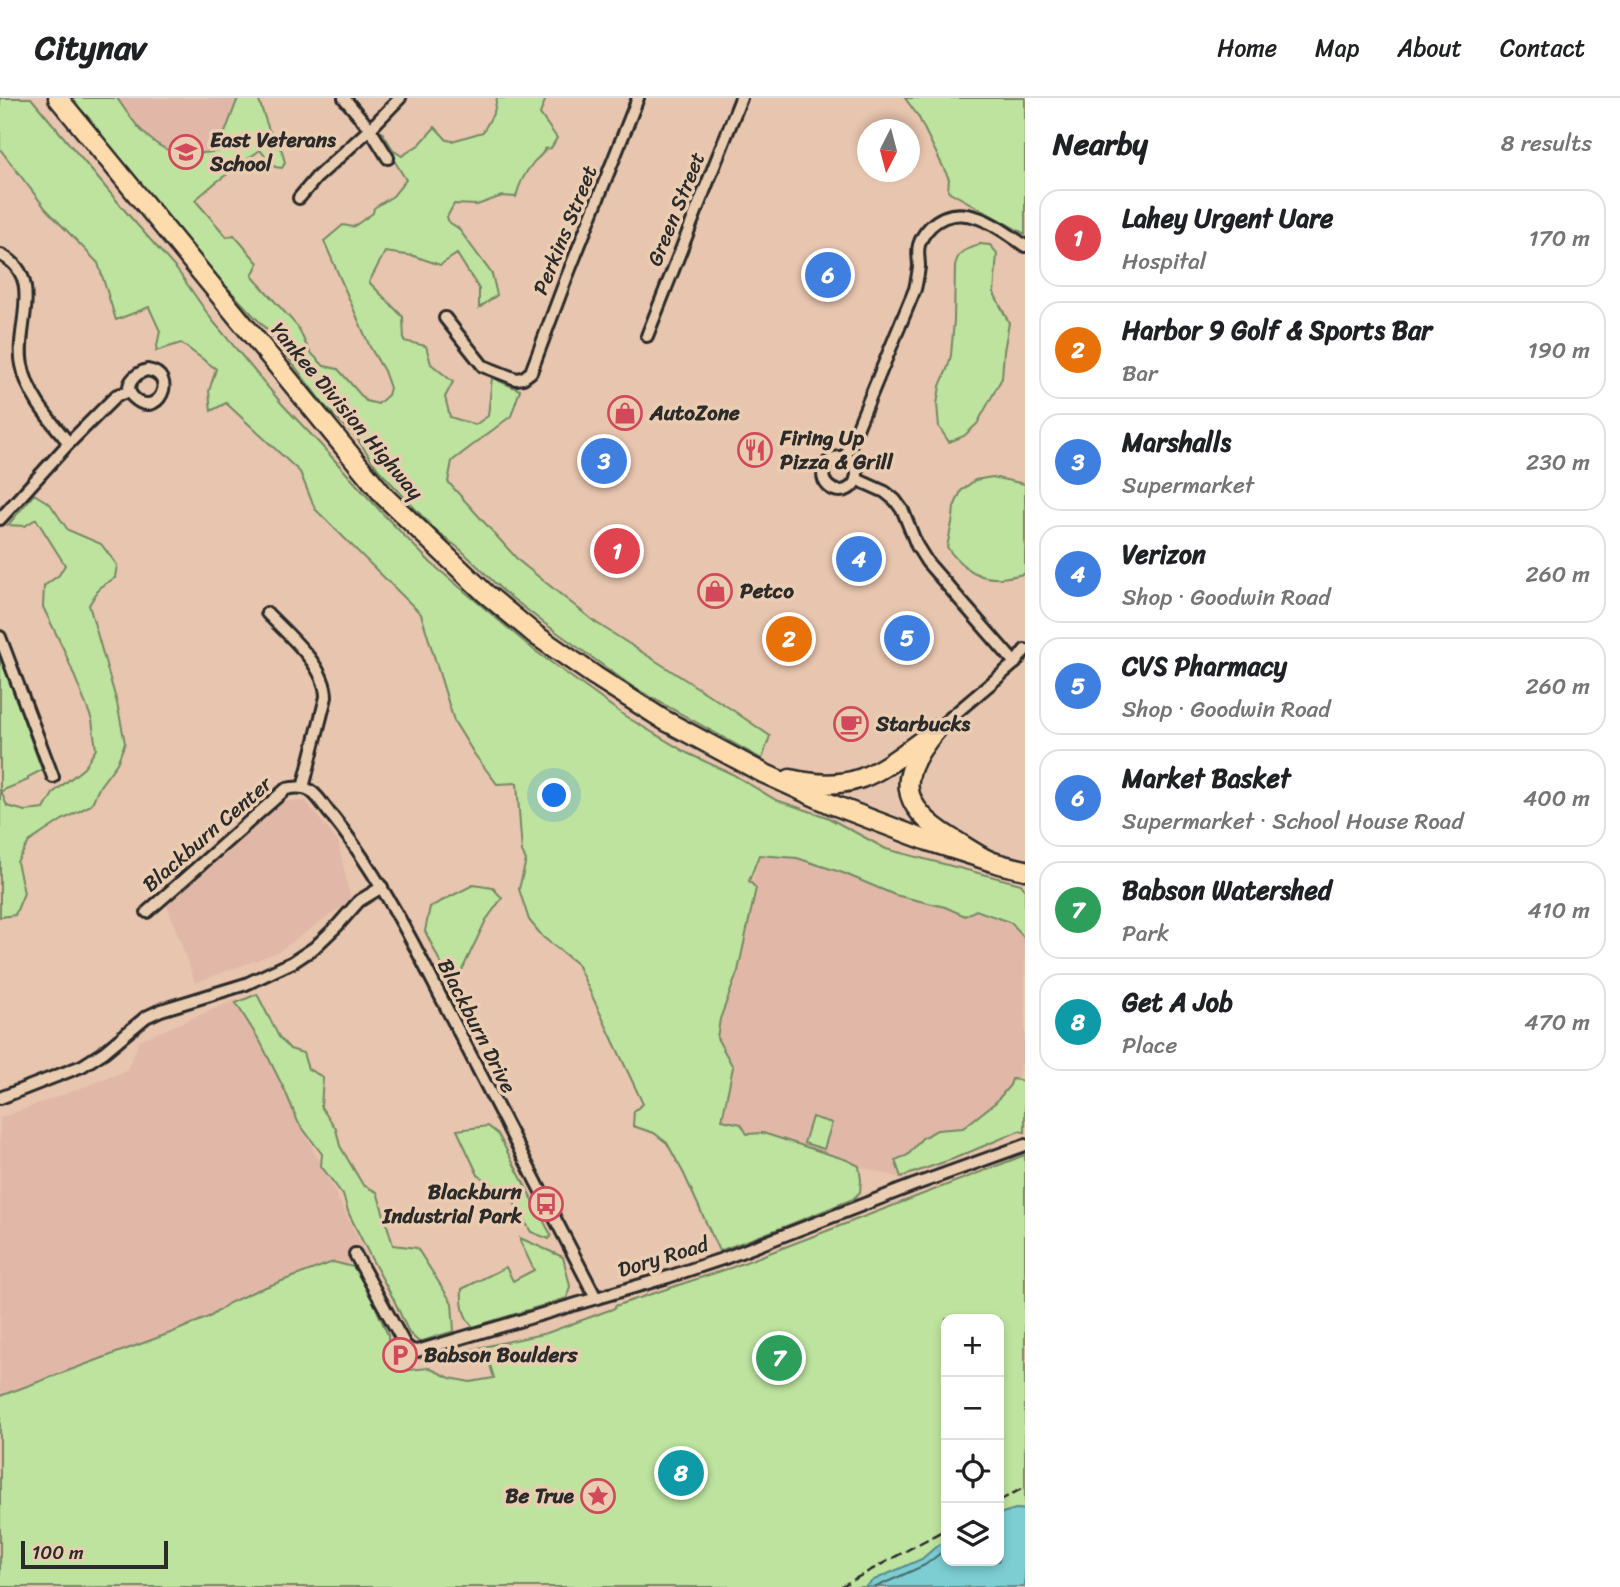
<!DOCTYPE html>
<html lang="en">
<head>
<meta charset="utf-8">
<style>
  body { margin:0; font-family:Sriracha,sans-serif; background:#f6f6f6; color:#202124 }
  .controls { position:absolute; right:21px; bottom:21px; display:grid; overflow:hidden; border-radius:14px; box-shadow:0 4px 10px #0003 }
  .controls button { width:63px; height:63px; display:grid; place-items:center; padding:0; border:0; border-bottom:2px solid #e0e0e0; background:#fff; color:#202124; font:35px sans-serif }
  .compass { position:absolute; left:857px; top:21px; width:63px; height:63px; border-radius:50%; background:#fff; box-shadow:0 4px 10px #0003; rotate:186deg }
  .scale { position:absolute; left:21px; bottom:18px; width:147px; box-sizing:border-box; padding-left:7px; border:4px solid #2b2b2b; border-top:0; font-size:19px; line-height:24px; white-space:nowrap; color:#2b2b2b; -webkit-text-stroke:5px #eacdb1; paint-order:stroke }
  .you { position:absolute; left:555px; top:698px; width:24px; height:24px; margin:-18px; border:5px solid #fff; border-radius:50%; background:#1a73e8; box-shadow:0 0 0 10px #1a73e833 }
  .badge { display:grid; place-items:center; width:46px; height:46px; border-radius:50%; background:#1a73e8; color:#fff; font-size:23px; font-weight:700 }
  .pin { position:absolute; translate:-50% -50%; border:4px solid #fff; box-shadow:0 2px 7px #0006 }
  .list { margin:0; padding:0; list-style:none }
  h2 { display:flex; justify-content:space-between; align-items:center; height:91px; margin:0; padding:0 28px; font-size:30px }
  h2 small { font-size:23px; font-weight:400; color:#757577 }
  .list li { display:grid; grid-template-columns:46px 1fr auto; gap:21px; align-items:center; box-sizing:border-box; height:98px; margin:0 14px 14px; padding:0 14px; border:2px solid #e0e0e0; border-radius:21px }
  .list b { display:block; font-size:26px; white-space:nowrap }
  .list p { margin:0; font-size:23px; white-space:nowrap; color:#757577 }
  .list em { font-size:23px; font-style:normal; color:#757577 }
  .icon { flex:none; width:38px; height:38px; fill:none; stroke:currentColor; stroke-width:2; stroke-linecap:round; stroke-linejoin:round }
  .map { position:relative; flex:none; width:1025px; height:1489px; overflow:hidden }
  header { display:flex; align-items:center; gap:42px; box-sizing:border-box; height:98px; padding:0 35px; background:#fff; border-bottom:2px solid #e0e0e0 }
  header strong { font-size:33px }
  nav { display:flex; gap:38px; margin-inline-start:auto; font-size:24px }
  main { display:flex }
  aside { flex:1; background:#fff }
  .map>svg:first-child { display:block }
</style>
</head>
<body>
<header>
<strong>Citynav</strong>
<nav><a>Home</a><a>Map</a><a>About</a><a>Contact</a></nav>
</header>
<main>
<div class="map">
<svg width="1025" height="1489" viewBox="0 0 1025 1489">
  <rect width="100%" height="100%" fill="#e8c5ae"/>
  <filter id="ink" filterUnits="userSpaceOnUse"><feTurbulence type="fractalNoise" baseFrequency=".0143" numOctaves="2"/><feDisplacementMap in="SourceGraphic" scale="14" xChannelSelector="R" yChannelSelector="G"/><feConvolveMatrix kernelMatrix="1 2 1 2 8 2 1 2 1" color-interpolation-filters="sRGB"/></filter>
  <g filter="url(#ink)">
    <g fill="#e1b8a7">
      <polygon points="107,0 254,0 265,24 177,83"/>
      <polygon points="280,703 306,703 338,744 351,802 278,854 195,885 167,807"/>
      <polygon points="763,746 1017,820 1025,831 1025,958 1011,999 958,1033 933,1039 904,1081 724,1030 710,935"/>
      <polygon points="238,901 367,1158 0,1300 0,1020 126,973 140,942"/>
    </g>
    <g fill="#bde39e" stroke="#748764" stroke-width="2">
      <polygon points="0,0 31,0 132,121 178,173 212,222 282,306 320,346 383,416 431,465 534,552 625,618 687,655 732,676 776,702 827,719 886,751 1021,786 1025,792 1025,841 1012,825 976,812 965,818 945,809 895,797 843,775 797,760 759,757 749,783 756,790 738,873 720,921 717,940 733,969 722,1022 741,1026 747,1036 763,1035 847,1062 859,1068 861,1082 860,1094 853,1101 786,1128 719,1153 684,1076 667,1045 654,1035 633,1028 634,1013 643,1006 577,866 543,839 529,822 519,791 526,762 522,754 517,685 497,686 475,657 454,623 421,516 315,411 300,374 226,305 211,313 209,293 216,271 181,245 156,253 160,233 149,209 116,222 98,165 46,111 0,51"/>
      <path d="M 70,0 L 117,0 C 131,21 148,46 173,54 C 187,58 204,55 218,53 L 238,0 L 258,0 L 269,32 L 282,53 L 285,65 L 282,70 L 275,69 L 260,52 L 215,85 L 195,102 L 227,139 L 234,137 L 258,165 L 252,178 L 298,229 L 309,253 L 324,268 L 338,271 L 366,303 L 378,306 L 388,297 L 390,290 L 384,273 L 370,249 L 324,143 L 343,127 L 353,129 L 373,115 L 374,110 L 393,98 L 406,82 L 378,36 L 382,34 L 394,53 L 402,58 L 420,46 L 435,29 L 447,42 L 452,43 L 483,34 L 494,14 L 497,0 L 546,0 L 540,16 L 557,40 L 551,50 L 545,51 C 542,58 537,60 533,65 C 524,76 519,86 516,99 L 502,98 L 477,107 L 454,106 L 447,119 L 449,124 L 458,130 L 492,176 L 497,197 L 479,210 L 479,191 L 457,156 L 440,167 L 414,158 L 385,154 L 369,184 L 403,219 L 404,243 L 426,248 L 431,266 L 453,284 L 445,299 L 450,319 L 475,327 L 488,318 L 492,280 L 520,292 L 511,318 L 452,363 L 448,384 L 519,463 L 595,524 L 731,611 L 770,638 L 762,661 L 633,589 L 544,525 L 503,493 L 460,451 L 437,434 L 378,371 L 356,339 L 324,307 L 268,233 L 207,168 L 174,125 L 137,85 L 88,19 Z"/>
      <polygon points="905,0 1025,0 1025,136 948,93 949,81 918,18"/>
      <path d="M 980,146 L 990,147 L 997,155 L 994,195 L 1009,225 L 1004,253 L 1002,280 L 977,326 L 964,338 L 949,344 L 939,329 L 937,306 L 940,288 L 948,269 L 951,257 L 954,223 L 955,168 C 959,150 967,153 980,146 Z"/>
      <path d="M 992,379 L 1025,386 L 1025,478 L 1023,476 C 1014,478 1004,481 994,480 C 975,480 957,464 947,449 L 953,420 L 954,409 L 961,393 L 975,382 Z"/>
      <polygon points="34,396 50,406 68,432 101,446 117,467 115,480 100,489 89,507 117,605 125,645 117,665 100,688 91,707 62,722 29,744 17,764 24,795 15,817 0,819 0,558 42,672 28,679 28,682 1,693 7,708 25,713 44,711 54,694 84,670 96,651 92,622 64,552 43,509 44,488 59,477 65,467 36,421 25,428 8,427"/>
      <polygon points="473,787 493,790 502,800 486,822 462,872 454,885 448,880 425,833 430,809"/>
      <polygon points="257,896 279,939 290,951 303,955 308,971 323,979 321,1009 336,1031 340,1048 363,1087 377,1094 393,1147 417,1150 452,1205 454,1233 419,1244 409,1235 394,1202 370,1158 349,1116 343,1097 321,1068 322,1056 298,1024 286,995 261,945 236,905"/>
      <polygon points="1012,981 1025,983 1025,1034 1019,1033 953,1061 901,1079 895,1062 908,1057 922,1040 937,1032 963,1030 996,1004 1010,987"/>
      <polygon points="812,1019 832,1025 824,1051 804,1045"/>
      <polygon points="488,1028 498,1036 551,1137 549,1141 531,1134 512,1101 478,1077 457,1032"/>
      <polygon points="1025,1057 1025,1412 1016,1411 999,1416 999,1221 946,1221 946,1443 938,1447 922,1461 874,1482 865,1489 0,1489 0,1298 173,1234 211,1218 229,1205 255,1193 333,1164 353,1169 362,1178 388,1237 389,1254 409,1272 429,1270 450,1280 470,1284 494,1280 486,1254 446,1263 442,1258 547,1235 615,1210 615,1208 733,1169"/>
      <path d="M 520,1140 L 563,1159 L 570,1188 L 567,1200 L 473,1229 C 463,1218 461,1206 462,1191 L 506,1169 L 513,1183 L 534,1172 L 520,1143 Z"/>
    </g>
    <polygon fill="#7cced3" stroke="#5c8d90" stroke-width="2" points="1016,1411 1025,1412 1025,1489 865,1489 874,1482 922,1461 938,1447 946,1443 946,1463 999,1463 999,1416"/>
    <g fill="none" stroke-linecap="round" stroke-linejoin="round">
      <polyline stroke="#4b6c6e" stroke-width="2" points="876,1489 925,1467 946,1451"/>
      <g stroke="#2b2b2b" stroke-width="16">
        <g id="minor">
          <polyline points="344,0 370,31 388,60"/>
          <polyline points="299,100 316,80 370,31 400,0"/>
          <path d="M 1,157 C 46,179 14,231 22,267 C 28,298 49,321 69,345"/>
          <polyline points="445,220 483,268 516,281 523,280 531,274 566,181 638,0"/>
          <polyline points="647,238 741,0"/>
          <path d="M 147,272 C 180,277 157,322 134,300 C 121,288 136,275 147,272 Z"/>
          <circle cx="840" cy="376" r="17"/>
          <path d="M 845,360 L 915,191 C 917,183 918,176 919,169 C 919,161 917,154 919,147 C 921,140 926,133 931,128 C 961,100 999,129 1025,148"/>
          <polyline points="856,381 885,394 895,402 903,413 917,448 927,464 1015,565"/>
          <polyline points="0,421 69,345 117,297 129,294"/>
          <path d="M 267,515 C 287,536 326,568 326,599 L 303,690"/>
          <polyline points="0,539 53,679"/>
          <polyline points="937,631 1015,565 1025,552"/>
          <path d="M 147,814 L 286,691 C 295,689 305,688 312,694 C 320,700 326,712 333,719 C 365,759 390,802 414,847 L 596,1200"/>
          <polyline points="0,1000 82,968 104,954 146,919 161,912 246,886 293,864 314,850 337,828 359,803 382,789"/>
          <polyline points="355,1156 405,1247 411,1252 417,1253 668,1179 725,1160 914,1087 1025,1047"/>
        </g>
      </g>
      <g stroke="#2b2b2b" stroke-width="23">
        <g id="trunk">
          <polyline points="58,0 385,399 485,495 537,538 595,578 664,622 763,675 831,706 928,743 990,763"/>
          <path d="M 937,631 C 897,677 897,707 951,740 C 963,747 976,756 988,762 C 999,767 1013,769 1025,772"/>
          <path d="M 790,681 C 851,695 874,678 921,643"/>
        </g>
      </g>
      <use href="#minor" stroke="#eacdb1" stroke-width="10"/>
      <use href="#trunk" stroke="#fedbac" stroke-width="18"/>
      <g stroke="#2b2b2b" stroke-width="2.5" stroke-dasharray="10 5" stroke-linecap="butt">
        <polyline points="999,1403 1025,1389"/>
        <polyline points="840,1489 946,1431"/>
      </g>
    </g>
  </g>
  <defs>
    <g id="school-ring" transform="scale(1.75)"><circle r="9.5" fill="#eacdb1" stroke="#d1495b" stroke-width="1.5"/><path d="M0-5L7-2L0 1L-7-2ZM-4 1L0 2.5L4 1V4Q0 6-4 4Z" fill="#d1495b"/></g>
    <g id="shop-ring" transform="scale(1.75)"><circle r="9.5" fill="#eacdb1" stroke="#d1495b" stroke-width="1.5"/><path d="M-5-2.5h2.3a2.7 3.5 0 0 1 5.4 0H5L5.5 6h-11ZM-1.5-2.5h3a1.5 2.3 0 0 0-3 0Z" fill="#d1495b"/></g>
    <g id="restaurant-ring" transform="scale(1.75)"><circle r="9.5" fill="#eacdb1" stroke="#d1495b" stroke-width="1.5"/><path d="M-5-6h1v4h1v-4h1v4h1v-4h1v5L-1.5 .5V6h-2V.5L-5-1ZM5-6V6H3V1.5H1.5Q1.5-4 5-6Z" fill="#d1495b"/></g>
    <g id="cafe-ring" transform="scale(1.75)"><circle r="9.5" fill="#eacdb1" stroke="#d1495b" stroke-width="1.5"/><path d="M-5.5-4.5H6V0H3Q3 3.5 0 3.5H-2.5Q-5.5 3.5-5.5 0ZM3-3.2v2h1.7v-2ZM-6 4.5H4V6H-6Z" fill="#d1495b"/></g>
    <g id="bus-ring" transform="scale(1.75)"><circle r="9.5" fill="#eacdb1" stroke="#d1495b" stroke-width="1.5"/><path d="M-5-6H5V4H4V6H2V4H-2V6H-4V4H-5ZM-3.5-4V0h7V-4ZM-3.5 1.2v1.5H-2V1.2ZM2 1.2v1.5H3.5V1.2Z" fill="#d1495b"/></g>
    <g id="parking-ring" transform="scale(1.75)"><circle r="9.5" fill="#eacdb1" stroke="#d1495b" stroke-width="1.5"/><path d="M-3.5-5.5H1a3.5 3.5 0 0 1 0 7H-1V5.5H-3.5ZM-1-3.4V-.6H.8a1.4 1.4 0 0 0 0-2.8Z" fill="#d1495b"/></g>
    <g id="sight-ring" transform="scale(1.75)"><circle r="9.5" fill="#eacdb1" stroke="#d1495b" stroke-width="1.5"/><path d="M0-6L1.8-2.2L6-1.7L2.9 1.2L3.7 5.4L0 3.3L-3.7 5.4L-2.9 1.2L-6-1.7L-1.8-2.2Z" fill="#d1495b"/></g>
  </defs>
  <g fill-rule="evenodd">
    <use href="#school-ring" x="186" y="54"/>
    <use href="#shop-ring" x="625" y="315"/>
    <use href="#restaurant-ring" x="755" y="352"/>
    <use href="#shop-ring" x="715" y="493"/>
    <use href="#cafe-ring" x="851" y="626"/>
    <use href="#bus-ring" x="546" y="1106"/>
    <use href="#parking-ring" x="400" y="1257"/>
    <use href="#sight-ring" x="598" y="1398"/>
  </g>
  <g text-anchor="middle" stroke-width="7" stroke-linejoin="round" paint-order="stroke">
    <g font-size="21" font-weight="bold" fill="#2b2b2b" stroke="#eacdb1" text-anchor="start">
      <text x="210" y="49">East Veterans<tspan x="210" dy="24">School</tspan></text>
      <text x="650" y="322">AutoZone</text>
      <text x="780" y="347">Firing Up<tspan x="780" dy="24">Pizza &amp; Grill</tspan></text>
      <text x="740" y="500">Petco</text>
      <text x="876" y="633">Starbucks</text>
      <text x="522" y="1101" text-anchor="end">Blackburn<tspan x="522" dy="24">Industrial Park</tspan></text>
      <text x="424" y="1264">Babson Boulders</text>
      <text x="574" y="1405" text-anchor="end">Be True</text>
    </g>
    <g font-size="21" fill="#2b2b2b" stroke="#eacdb1">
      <text transform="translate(676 111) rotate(-68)" y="7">Green Street</text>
      <text transform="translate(565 132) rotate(-68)" y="7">Perkins Street</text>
      <text transform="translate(347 313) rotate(50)" y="7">Yankee Division Highway</text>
      <text transform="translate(207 736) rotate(-41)" y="7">Blackburn Center</text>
      <text transform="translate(477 928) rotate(63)" y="7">Blackburn Drive</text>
      <text transform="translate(663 1159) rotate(-17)" y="7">Dory Road</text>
    </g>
  </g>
</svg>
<div class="controls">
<button>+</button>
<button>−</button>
<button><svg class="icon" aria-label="locate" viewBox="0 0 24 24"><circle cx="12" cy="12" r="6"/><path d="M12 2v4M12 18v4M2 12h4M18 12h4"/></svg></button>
<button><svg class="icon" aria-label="layers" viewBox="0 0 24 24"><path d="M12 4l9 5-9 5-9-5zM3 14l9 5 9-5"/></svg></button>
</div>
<svg class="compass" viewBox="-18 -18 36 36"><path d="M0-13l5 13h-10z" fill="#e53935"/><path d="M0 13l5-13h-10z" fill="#757577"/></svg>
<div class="scale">100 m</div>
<div class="you"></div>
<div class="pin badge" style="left:617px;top:453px;background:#e0444e">1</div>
<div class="pin badge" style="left:789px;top:541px;background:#e8710a">2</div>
<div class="pin badge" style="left:604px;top:363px;background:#3f7fe0">3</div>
<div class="pin badge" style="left:859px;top:461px;background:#3f7fe0">4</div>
<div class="pin badge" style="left:907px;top:540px;background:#3f7fe0">5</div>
<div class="pin badge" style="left:828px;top:177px;background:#3f7fe0">6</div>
<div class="pin badge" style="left:779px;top:1260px;background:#2e9e5b">7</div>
<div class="pin badge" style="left:681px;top:1375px;background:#0f9aa8">8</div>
</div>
<aside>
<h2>Nearby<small>8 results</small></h2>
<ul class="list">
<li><span class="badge" style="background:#e0444e">1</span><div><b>Lahey Urgent Uare</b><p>Hospital</p></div><em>170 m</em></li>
<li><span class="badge" style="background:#e8710a">2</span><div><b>Harbor 9 Golf &amp; Sports Bar</b><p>Bar</p></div><em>190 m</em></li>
<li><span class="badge" style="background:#3f7fe0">3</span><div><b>Marshalls</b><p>Supermarket</p></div><em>230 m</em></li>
<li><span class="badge" style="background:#3f7fe0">4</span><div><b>Verizon</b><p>Shop · Goodwin Road</p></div><em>260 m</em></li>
<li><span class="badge" style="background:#3f7fe0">5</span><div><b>CVS Pharmacy</b><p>Shop · Goodwin Road</p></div><em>260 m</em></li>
<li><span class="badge" style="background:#3f7fe0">6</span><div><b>Market Basket</b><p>Supermarket · School House Road</p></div><em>400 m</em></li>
<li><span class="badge" style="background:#2e9e5b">7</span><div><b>Babson Watershed</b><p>Park</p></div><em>410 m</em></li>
<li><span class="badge" style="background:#0f9aa8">8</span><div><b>Get A Job</b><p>Place</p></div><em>470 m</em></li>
</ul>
</aside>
</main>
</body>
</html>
